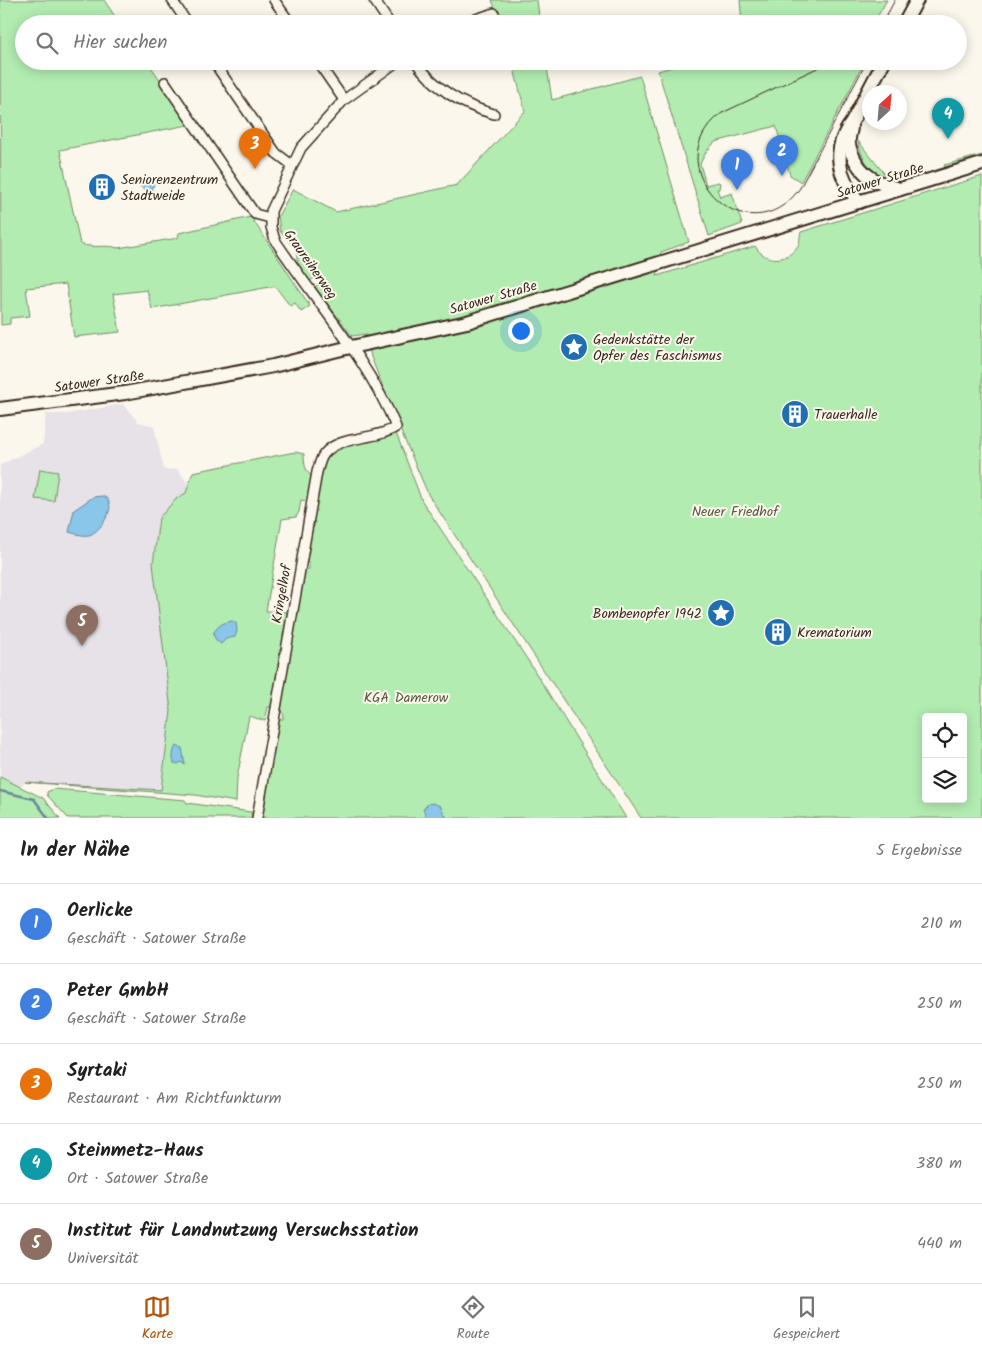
<!DOCTYPE html>
<html lang="de">
<head>
<meta charset="utf-8">
<style>
  body { margin:0; font-family:Kalam,sans-serif; background:#f2f2f2; color:#202124 }
  .controls { position:absolute; right:15px; bottom:15px; display:grid; overflow:hidden; border-radius:5px; box-shadow:0 2px 12px #0003 }
  .controls button { width:45px; height:45px; display:grid; place-items:center; padding:0; border:0; border-bottom:1px solid #e0e0e0; background:#fff; color:#202124; font:25px sans-serif }
  .compass { position:absolute; left:862px; top:85px; width:45px; height:45px; border-radius:50%; background:#fff; box-shadow:0 2px 12px #0003; rotate:26deg }
  .you { position:absolute; left:520px; top:330px; width:18px; height:18px; margin:-12px; border:4px solid #fff; border-radius:50%; background:#1a73e8; box-shadow:0 0 0 8px #1a73e833 }
  .badge { display:grid; place-items:center; width:32px; height:32px; border-radius:50%; background:#b45309; color:#fff; font-size:16px; font-weight:700 }
  .pin { position:absolute; translate:-50% -41px; filter:drop-shadow(0 1px 2px #0008) }
  .pin::after { content:''; position:absolute; top:26px; width:18px; height:15px; background:inherit; clip-path:polygon(0 0,100% 0,50% 100%) }
  .list { margin:0; padding:0; list-style:none }
  h2 { display:flex; justify-content:space-between; align-items:center; height:65px; margin:0; padding:0 20px; font-size:21px }
  h2 small { font-size:16px; font-weight:400; color:#757577 }
  .list li { display:grid; grid-template-columns:32px 1fr auto; gap:15px; align-items:center; box-sizing:border-box; height:80px; padding:0 20px; border-top:1px solid #e0e0e0 }
  .list b { display:block; font-size:19px; white-space:nowrap }
  .list p { margin:0; font-size:16px; white-space:nowrap; color:#757577 }
  .list em { font-size:16px; font-style:normal; color:#757577 }
  .icon { flex:none; width:28px; height:28px; fill:none; stroke:currentColor; stroke-width:2; stroke-linecap:round; stroke-linejoin:round }
  .map { position:relative; flex:none; width:982px; height:818px; overflow:hidden }
  .search { position:absolute; background:#fff; box-shadow:0 2px 12px #0003; left:15px; right:15px; top:15px; height:55px; display:flex; align-items:center; gap:12px; box-sizing:border-box; padding:0 18px; border-radius:28px; color:#757577; font-size:19px }
  .sheet { height:465px; background:#fff }
  nav { display:flex; justify-content:space-around; align-items:center; box-sizing:border-box; height:70px; border-top:1px solid #e0e0e0; background:#fff; font-size:14px; color:#757577 }
  nav a { display:grid; justify-items:center; gap:2px }
  nav .on { color:#b45309 }
  .map>svg:first-child { display:block }
</style>
</head>
<body>
<div class="map">
<svg width="982" height="818" viewBox="0 0 982 818">
  <rect width="100%" height="100%" fill="#fbf7ec"/>
  <filter id="ink" filterUnits="userSpaceOnUse"><feTurbulence type="fractalNoise" baseFrequency=".02" numOctaves="2"/><feDisplacementMap in="SourceGraphic" scale="10" xChannelSelector="R" yChannelSelector="G"/><feConvolveMatrix kernelMatrix="1 2 1 2 8 2 1 2 1" color-interpolation-filters="sRGB"/></filter>
  <g filter="url(#ink)">
    <polygon fill="#e7e1e8" points="123,404 138,422 154,426 164,470 177,469 189,485 186,493 176,499 159,518 153,564 171,711 161,790 155,792 24,782 23,786 0,783 0,465 43,444 46,414 66,414"/>
    <g fill="#b2ecb1" stroke="#768b68" fill-rule="evenodd">
      <path d="M 0,0 L 104,0 L 120,24 L 24,24 L 24,61 L 147,61 L 190,123 L 188,125 L 60,150 L 80,244 C 95,249 105,244 118,248 L 178,238 L 179,233 L 251,217 L 310,306 L 301,312 L 295,303 L 290,306 L 275,286 L 152,309 L 147,290 L 113,294 L 120,332 L 74,337 L 66,284 L 26,288 L 30,316 L 10,318 L 10,324 L 1,325 Z"/>
      <polygon points="492,0 537,0 540,24 501,24"/>
      <polygon points="740,0 887,0 873,24 742,24"/>
      <path d="M 512,61 L 546,61 L 552,100 L 640,76 L 689,242 L 661,252 L 657,276 L 755,246 C 765,263 787,262 797,247 C 801,242 799,237 801,232 L 982,176 L 982,818 L 641,818 L 429,496 L 396,420 L 371,357 L 366,334 L 352,336 L 315,287 L 323,279 L 320,274 L 310,281 L 298,267 L 296,249 L 280,231 L 278,216 L 293,189 L 336,212 L 457,185 L 525,111 ZM 926,717 L 963,717 L 963,799 L 926,799 Z"/>
      <polygon points="693,61 865,61 801,182 790,175 776,126 715,142 706,152 700,164 706,185 718,182 720,183 719,189 717,189 720,197 732,193 742,224 709,236 658,71"/>
      <path d="M 858,141 L 887,177 C 870,174 861,157 858,141 Z"/>
      <polygon points="982,155 982,158 945,167 944,165"/>
      <path d="M 396,433 L 422,501 L 529,662 L 626,818 L 259,818 L 278,720 L 283,719 L 284,715 L 280,710 L 299,592 L 304,570 L 309,569 L 309,564 L 306,561 L 311,528 L 314,527 L 315,522 L 313,521 C 315,505 317,472 325,459 C 336,440 376,438 396,433 Z"/>
      <path d="M 295,452 L 304,454 C 304,464 305,471 313,478 L 309,501 L 301,500 L 299,512 L 296,517 L 282,519 L 266,611 L 289,612 L 273,707 L 268,707 L 265,721 L 249,716 L 237,778 L 236,802 L 195,795 L 25,782 L 161,790 L 171,711 L 153,564 L 159,518 L 176,499 L 186,493 L 193,472 Z"/>
      <polygon points="40,469 58,472 54,501 35,499"/>
      <polygon points="0,777 43,798 60,818 0,818"/>
      <polygon points="54,789 185,800 187,803 251,812 252,818 68,818 47,795 47,792"/>
    </g>
    <g fill="#8ac6ea" stroke="#6a8898">
      <polygon points="151,181 154,184 152,190 148,191 138,185 140,182"/>
      <path d="M 102,496 L 108,499 C 108,500 110,506 110,507 C 109,517 98,533 89,535 C 83,536 75,534 69,532 L 74,510 L 93,497 Z"/>
      <path d="M 232,621 L 236,623 L 237,631 L 235,637 L 226,639 L 221,644 L 216,640 L 213,634 C 218,625 222,623 232,621 Z"/>
      <path d="M 176,746 L 182,748 L 185,765 L 181,762 L 178,764 L 174,763 C 172,759 173,750 176,746 Z"/>
      <polygon points="433,803 440,806 447,818 427,818 423,809 428,804"/>
    </g>
    <g fill="none" stroke-linecap="round" stroke-linejoin="round">
      <polyline stroke="#6a8898" stroke-width="2.5" points="0,791 34,799 48,818"/>
      <g stroke="#3b2a1e" stroke-width="12">
        <g id="street">
          <polyline points="172,0 188,24"/>
          <polyline points="274,0 291,24"/>
          <polyline points="374,0 390,24"/>
          <polyline points="461,24 494,13"/>
          <polyline points="213,61 276,153 292,165"/>
          <polyline points="317,61 344,100"/>
          <path d="M 415,61 C 435,89 461,105 494,114"/>
          <polyline points="165,82 255,214 270,218"/>
          <path d="M 257,818 L 317,472 C 319,466 320,459 324,454 C 339,435 375,441 396,427 C 367,358 316,302 275,240 L 271,227 L 271,211 L 301,148 L 344,100 L 398,61"/>
        </g>
      </g>
      <g stroke="#3b2a1e" stroke-width="16">
        <g id="secondary">
          <polyline points="904,24 917,0"/>
          <path d="M 851,127 C 851,131 849,135 849,139 C 848,144 850,149 852,154 C 861,176 878,184 900,189"/>
          <path d="M 859,202 C 838,177 831,150 852,122 L 884,61"/>
          <polyline points="0,409 125,393 273,366 342,349 467,322 982,164"/>
        </g>
      </g>
      <use href="#street" stroke="#fbf7ec" stroke-width="9"/>
      <use href="#secondary" stroke="#fbf7ec" stroke-width="12"/>
      <g stroke="#3b2a1e" stroke-width="1">
        <polyline points="882,24 895,0"/>
        <path d="M 832,61 L 722,113 C 651,167 749,261 800,188 L 867,61"/>
      </g>
    </g>
  </g>
  <defs>
    <g id="building-disc" transform="scale(1.4375)"><circle r="9.5" fill="#1f6fb2" stroke="#fbf7ec"/><path d="M-4-6H4V6H1V3H-1V6H-4ZM-2.5-4.3h1.7v1.8h-1.7ZM.8-4.3h1.7v1.8H.8ZM-2.5-1h1.7V.8h-1.7ZM.8-1h1.7V.8H.8Z" fill="#fff"/></g>
    <g id="sight-disc" transform="scale(1.4375)"><circle r="9.5" fill="#1f6fb2" stroke="#fbf7ec"/><path d="M0-6L1.8-2.2L6-1.7L2.9 1.2L3.7 5.4L0 3.3L-3.7 5.4L-2.9 1.2L-6-1.7L-1.8-2.2Z" fill="#fff"/></g>
  </defs>
  <g fill-rule="evenodd">
    <use href="#building-disc" x="102" y="187"/>
    <use href="#sight-disc" x="574" y="347"/>
    <use href="#building-disc" x="795" y="414"/>
    <use href="#sight-disc" x="721" y="613"/>
    <use href="#building-disc" x="778" y="632"/>
  </g>
  <g text-anchor="middle" stroke-width="4" stroke-linejoin="round" paint-order="stroke">
    <g font-size="14" fill="#3b2a1e" stroke="#fbf7ec" text-anchor="start">
      <text x="121" y="184">Seniorenzentrum<tspan x="121" dy="16">Stadtweide</tspan></text>
      <text x="593" y="344">Gedenkstätte der<tspan x="593" dy="16">Opfer des Faschismus</tspan></text>
      <text x="814" y="419">Trauerhalle</text>
      <text x="702" y="618" text-anchor="end">Bombenopfer 1942</text>
      <text x="797" y="637">Krematorium</text>
    </g>
    <g font-size="14" fill="#3b2a1e" stroke="#fbf7ec">
      <text transform="translate(880 180) rotate(-17)" y="5">Satower Straße</text>
      <text transform="translate(311 264) rotate(55)" y="5">Graureiherweg</text>
      <text transform="translate(493 297) rotate(-16)" y="5">Satower Straße</text>
      <text transform="translate(99 381) rotate(-8)" y="5">Satower Straße</text>
      <text transform="translate(281 594) rotate(-80)" y="5">Kringelhof</text>
    </g>
    <g font-size="14" fill="#595a43" stroke="#fbf7ec">
      <text x="735" y="516">Neuer Friedhof</text>
      <text x="406" y="702">KGA Damerow</text>
    </g>
  </g>
</svg>
<div class="controls">
<button><svg class="icon" aria-label="locate" viewBox="0 0 24 24"><circle cx="12" cy="12" r="6"/><path d="M12 2v4M12 18v4M2 12h4M18 12h4"/></svg></button>
<button><svg class="icon" aria-label="layers" viewBox="0 0 24 24"><path d="M12 4l9 5-9 5-9-5zM3 14l9 5 9-5"/></svg></button>
</div>
<svg class="compass" viewBox="-18 -18 36 36"><path d="M0-13l5 13h-10z" fill="#e53935"/><path d="M0 13l5-13h-10z" fill="#757577"/></svg>
<div class="you"></div>
<div class="pin badge" style="left:737px;top:190px;background:#3f7fe0">1</div>
<div class="pin badge" style="left:782px;top:176px;background:#3f7fe0">2</div>
<div class="pin badge" style="left:255px;top:169px;background:#e8710a">3</div>
<div class="pin badge" style="left:948px;top:139px;background:#0f9aa8">4</div>
<div class="pin badge" style="left:82px;top:646px;background:#8d6e63">5</div>
<div class="search"><svg class="icon" aria-label="search" viewBox="0 0 24 24"><circle cx="10" cy="10" r="6"/><path d="M15 15l6 6"/></svg>Hier suchen</div>
</div>
<section class="sheet">
<h2>In der Nähe<small>5 Ergebnisse</small></h2>
<ul class="list">
<li><span class="badge" style="background:#3f7fe0">1</span><div><b>Oerlicke</b><p>Geschäft · Satower Straße</p></div><em>210 m</em></li>
<li><span class="badge" style="background:#3f7fe0">2</span><div><b>Peter GmbH</b><p>Geschäft · Satower Straße</p></div><em>250 m</em></li>
<li><span class="badge" style="background:#e8710a">3</span><div><b>Syrtaki</b><p>Restaurant · Am Richtfunkturm</p></div><em>250 m</em></li>
<li><span class="badge" style="background:#0f9aa8">4</span><div><b>Steinmetz-Haus</b><p>Ort · Satower Straße</p></div><em>380 m</em></li>
<li><span class="badge" style="background:#8d6e63">5</span><div><b>Institut für Landnutzung Versuchsstation</b><p>Universität</p></div><em>440 m</em></li>
</ul>
</section>
<nav>
<a class="on"><svg class="icon" aria-label="map" viewBox="0 0 24 24"><path d="M3 6l6-2 6 2 6-2v14l-6 2-6-2-6 2zM9 4v14M15 6v14"/></svg>Karte</a>
<a><svg class="icon" aria-label="directions" viewBox="0 0 24 24"><path d="M12 3l9 9-9 9-9-9zM9 14v-3h6M13 9l2 2-2 2"/></svg>Route</a>
<a><svg class="icon" aria-label="saved" viewBox="0 0 24 24"><path d="M7 4h10v16l-5-4-5 4z"/></svg>Gespeichert</a>
</nav>
</body>
</html>
